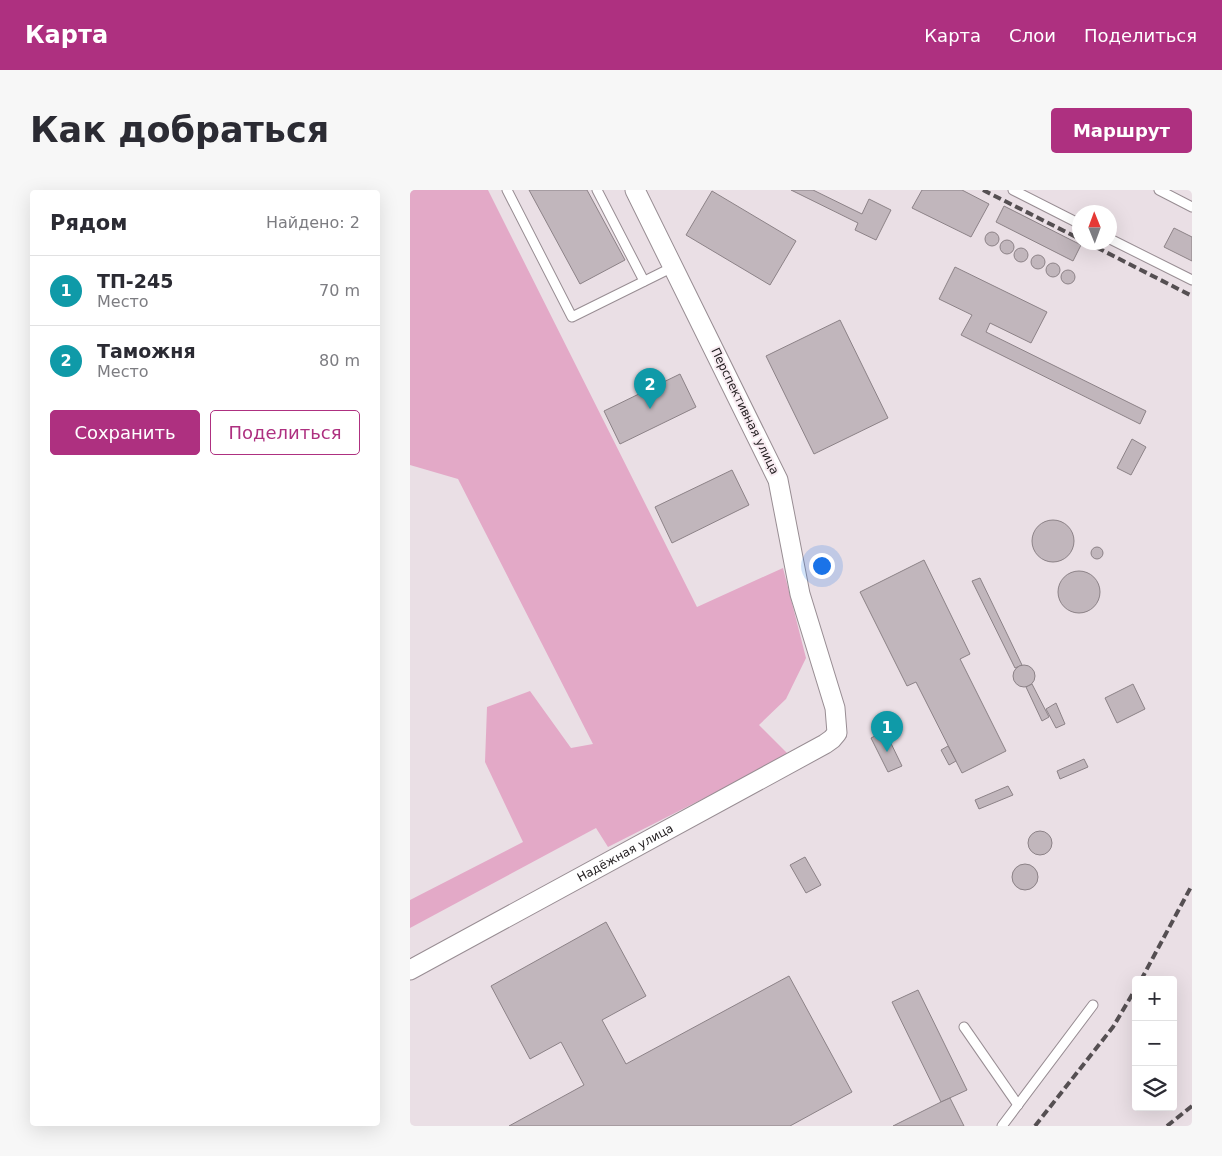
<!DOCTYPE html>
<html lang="ru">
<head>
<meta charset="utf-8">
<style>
  body { margin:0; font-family:"DejaVu Sans",sans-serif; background:#f7f7f7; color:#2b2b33 }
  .controls { position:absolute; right:15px; bottom:15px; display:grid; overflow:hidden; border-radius:5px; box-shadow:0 5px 20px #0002 }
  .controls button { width:45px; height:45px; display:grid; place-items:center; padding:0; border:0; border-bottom:1px solid #e1e1e2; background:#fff; color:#2b2b33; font:25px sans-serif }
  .compass { position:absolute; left:662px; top:15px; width:45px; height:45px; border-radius:50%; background:#fff; box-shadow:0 5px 20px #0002; rotate:359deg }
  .you { position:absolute; left:411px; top:375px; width:18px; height:18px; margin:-12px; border:4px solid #fff; border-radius:50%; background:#1a73e8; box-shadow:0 0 0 8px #1a73e833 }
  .badge { display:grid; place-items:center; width:32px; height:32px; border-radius:50%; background:#ae3080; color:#fff; font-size:16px; font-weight:700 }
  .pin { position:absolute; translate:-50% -41px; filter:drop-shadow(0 1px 2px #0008) }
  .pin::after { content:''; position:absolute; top:26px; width:18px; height:15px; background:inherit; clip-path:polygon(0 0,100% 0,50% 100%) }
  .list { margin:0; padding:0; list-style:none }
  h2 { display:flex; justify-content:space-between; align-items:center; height:65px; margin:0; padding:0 20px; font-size:21px }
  h2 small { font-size:16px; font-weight:400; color:#7c7c81 }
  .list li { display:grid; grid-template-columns:32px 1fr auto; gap:15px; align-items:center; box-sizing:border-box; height:70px; padding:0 20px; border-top:1px solid #e1e1e2 }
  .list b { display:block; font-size:19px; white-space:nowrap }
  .list p { margin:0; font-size:16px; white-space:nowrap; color:#7c7c81 }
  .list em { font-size:16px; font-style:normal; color:#7c7c81 }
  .actions { display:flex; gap:10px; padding:15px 20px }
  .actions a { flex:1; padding:11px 0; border:1px solid #ae3080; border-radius:5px; text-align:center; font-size:18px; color:#ae3080 }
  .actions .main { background:#ae3080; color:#fff }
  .icon { flex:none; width:28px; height:28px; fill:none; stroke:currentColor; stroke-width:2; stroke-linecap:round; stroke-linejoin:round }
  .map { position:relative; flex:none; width:782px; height:936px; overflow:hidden; border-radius:5px }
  header { display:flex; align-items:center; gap:30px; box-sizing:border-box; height:70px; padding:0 25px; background:#ae3080; color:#fff }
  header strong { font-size:24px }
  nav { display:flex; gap:28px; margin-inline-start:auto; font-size:18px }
  .intro { display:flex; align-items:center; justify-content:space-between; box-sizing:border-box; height:120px; padding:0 30px }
  h1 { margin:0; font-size:35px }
  .button { padding:12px 22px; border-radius:5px; background:#ae3080; color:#fff; font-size:18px; font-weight:700 }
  main { display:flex; gap:30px; padding:0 30px }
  aside { flex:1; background:#fff; border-radius:5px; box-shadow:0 5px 20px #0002 }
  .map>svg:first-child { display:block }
</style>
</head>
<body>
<header>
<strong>Карта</strong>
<nav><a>Карта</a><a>Слои</a><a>Поделиться</a></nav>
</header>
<div class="intro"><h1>Как добраться</h1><a class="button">Маршрут</a></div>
<main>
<aside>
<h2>Рядом<small>Найдено: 2</small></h2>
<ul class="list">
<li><span class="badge" style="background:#0f9aa8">1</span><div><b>ТП-245</b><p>Место</p></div><em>70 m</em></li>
<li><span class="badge" style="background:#0f9aa8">2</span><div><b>Таможня</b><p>Место</p></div><em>80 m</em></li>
</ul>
<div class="actions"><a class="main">Сохранить</a><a>Поделиться</a></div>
</aside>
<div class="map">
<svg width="782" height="936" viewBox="0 0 782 936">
  <rect width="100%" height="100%" fill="#eadfe5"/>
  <polygon fill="#e3a9c7" points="0,0 78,0 287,417 373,378 396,468 376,509 349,535 379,565 198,657 186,638 0,738 0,710 113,652 75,572 77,517 120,501 161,558 183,554 48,289 0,275"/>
  <g fill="#c1b6bc" stroke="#8c8287">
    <polygon points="119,0 177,0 215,70 170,94"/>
    <polygon points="381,0 403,0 452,24 459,9 481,20 466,50 445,40 448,33"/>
    <polygon points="512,0 552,0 579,14 561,47 502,18"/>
    <polygon points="302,1 386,51 360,95 276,45"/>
    <polygon points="594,16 671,55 663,71 586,32"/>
    <polygon points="764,38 782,47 782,71 754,57"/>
    <circle cx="582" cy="49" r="7"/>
    <circle cx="597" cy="57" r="7"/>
    <circle cx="611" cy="65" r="7"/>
    <circle cx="628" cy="72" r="7"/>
    <circle cx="643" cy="80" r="7"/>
    <polygon points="545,77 637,122 621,153 580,133 576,142 736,221 730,234 551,145 562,125 529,109"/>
    <circle cx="658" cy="87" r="7"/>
    <polygon points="430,130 478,228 404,264 356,166"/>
    <polygon points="270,184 286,217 210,254 194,221"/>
    <polygon points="722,249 736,257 721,285 707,278"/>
    <polygon points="322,280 339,315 262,353 245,317"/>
    <circle cx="643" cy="351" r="21"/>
    <circle cx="687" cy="363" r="6"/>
    <polygon points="514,370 560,464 550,469 596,561 552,583 506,492 497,496 450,402"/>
    <circle cx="669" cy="402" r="21"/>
    <polygon points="570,388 612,475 605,478 562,391"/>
    <circle cx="614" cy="486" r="11"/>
    <polygon points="622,494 639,527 632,531 616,497"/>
    <polygon points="723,494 735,519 707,533 695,508"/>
    <polygon points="646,513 655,534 646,538 636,519"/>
    <polygon points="475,541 492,576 478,582 461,548"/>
    <polygon points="538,556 546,571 539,575 531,560"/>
    <polygon points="674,569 678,577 650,589 647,581"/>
    <polygon points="598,596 603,605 569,619 565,610"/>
    <circle cx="630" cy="653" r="12"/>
    <polygon points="395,667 411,695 396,703 380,675"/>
    <circle cx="615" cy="687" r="13"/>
    <polygon points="196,732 236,806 192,830 216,874 379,786 442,902 380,936 99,936 174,895 151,852 120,869 81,796"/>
    <polygon points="508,800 557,900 531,912 482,812"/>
    <polygon points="540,908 554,936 483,936 531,912"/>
  </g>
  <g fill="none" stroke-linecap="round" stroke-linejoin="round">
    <g stroke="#988d93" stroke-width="11">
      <g id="lane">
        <polyline points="97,0 162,127 263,77"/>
        <polyline points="187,0 234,91"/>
        <polyline points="603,0 670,34"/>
        <polyline points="749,0 782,17"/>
        <polyline points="700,49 782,90"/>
        <polyline points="554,837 608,915"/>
        <polyline points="592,936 683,815"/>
      </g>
    </g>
    <g stroke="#988d93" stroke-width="21">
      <g id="street">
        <path id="s1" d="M 0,780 L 415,554 L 422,549 L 427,543 L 425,518 L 390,404 L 368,290 L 225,0"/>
      </g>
    </g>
    <use href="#lane" stroke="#fff" stroke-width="9"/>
    <use href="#street" stroke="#fff" stroke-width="19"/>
    <g stroke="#554f52" stroke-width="4" stroke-dasharray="8 4" stroke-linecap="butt">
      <polyline points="573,0 670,49"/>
      <polyline points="676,52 782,106"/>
      <polyline points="731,790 782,695"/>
      <polyline points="625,936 703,837 726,798"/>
      <polyline points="757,936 782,916"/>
    </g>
  </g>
  <g text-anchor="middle" stroke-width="4" stroke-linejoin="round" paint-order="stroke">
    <g font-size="12" fill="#211d1f" stroke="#f8ecf2">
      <text transform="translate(335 221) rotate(64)" y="4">Перспективная улица</text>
      <text dy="4" stroke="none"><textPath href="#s1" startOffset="245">Надёжная улица</textPath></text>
    </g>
  </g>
</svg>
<div class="controls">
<button>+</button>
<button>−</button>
<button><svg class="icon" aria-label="layers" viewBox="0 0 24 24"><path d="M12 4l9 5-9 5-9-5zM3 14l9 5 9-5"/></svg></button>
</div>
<svg class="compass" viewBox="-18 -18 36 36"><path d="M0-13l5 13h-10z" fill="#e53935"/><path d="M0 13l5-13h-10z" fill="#7c7c81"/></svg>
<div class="you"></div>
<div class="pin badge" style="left:477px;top:562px;background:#0f9aa8">1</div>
<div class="pin badge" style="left:240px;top:219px;background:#0f9aa8">2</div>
</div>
</main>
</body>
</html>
